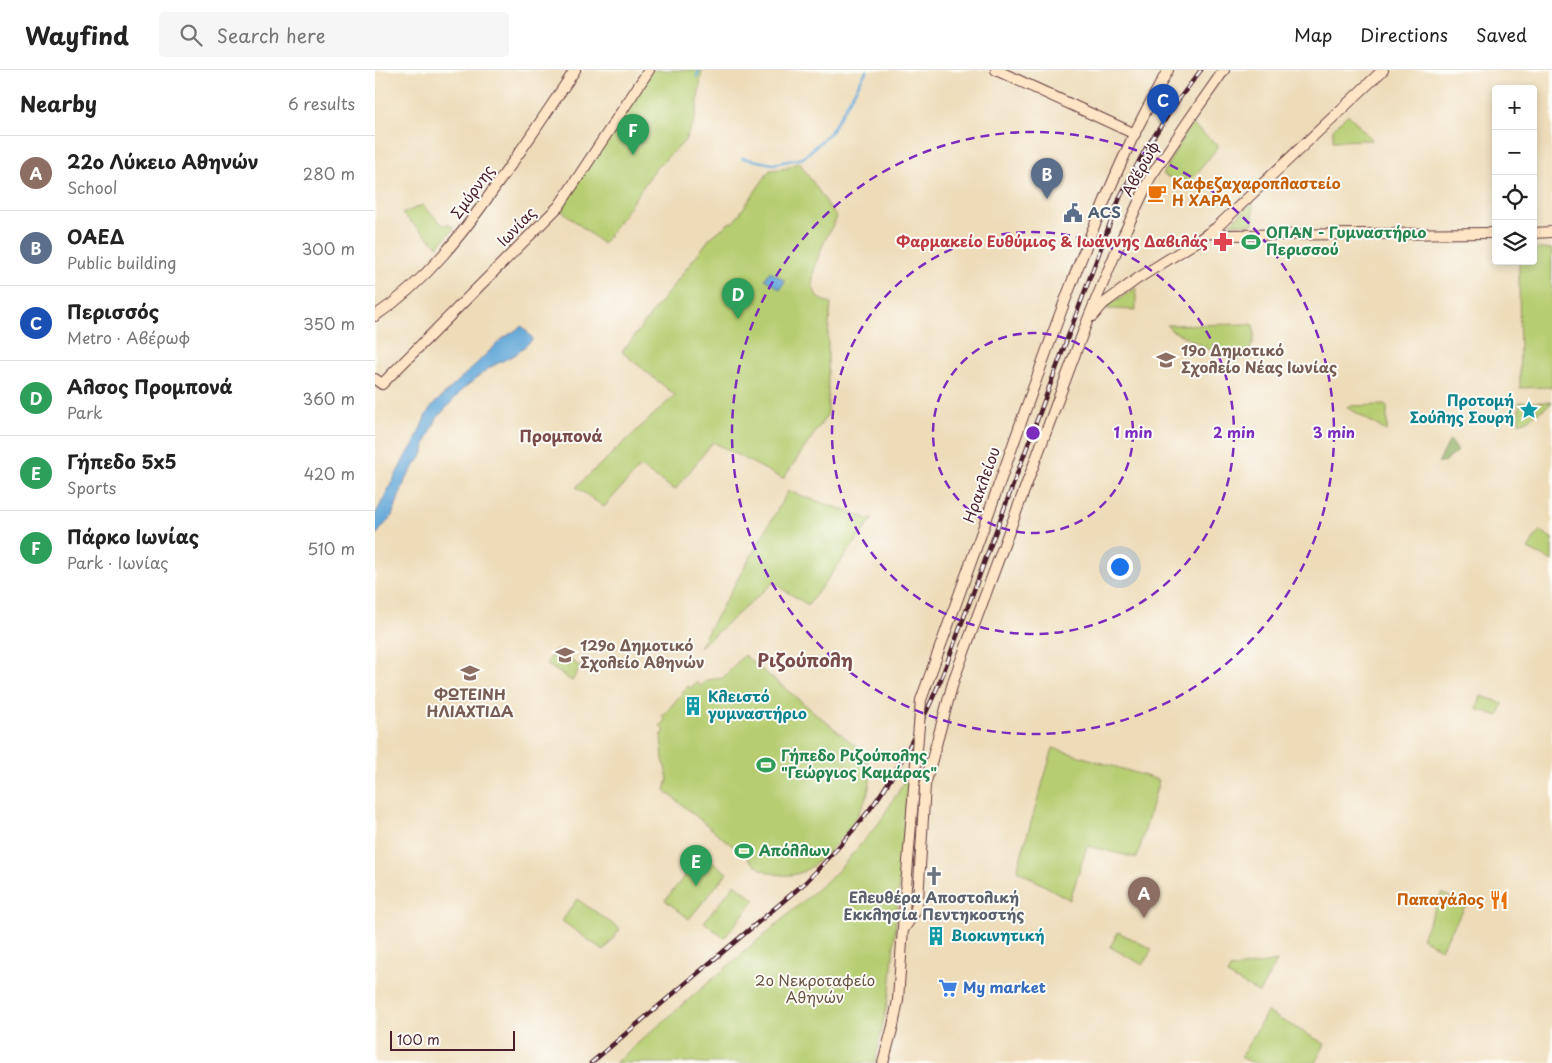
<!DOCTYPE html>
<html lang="en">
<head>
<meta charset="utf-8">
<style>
  body { margin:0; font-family:"Playpen Sans",sans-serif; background:#f6f6f6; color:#222 }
  .controls { position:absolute; right:15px; top:15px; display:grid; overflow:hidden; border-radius:5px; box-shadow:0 2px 8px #0003 }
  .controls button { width:45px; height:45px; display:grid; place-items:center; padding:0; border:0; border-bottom:1px solid #e0e0e0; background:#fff; color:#222; font:25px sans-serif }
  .scale { position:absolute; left:15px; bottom:12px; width:125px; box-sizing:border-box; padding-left:5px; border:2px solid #4a1f2b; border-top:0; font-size:14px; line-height:18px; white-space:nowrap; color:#4a1f2b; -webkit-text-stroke:4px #fdfcf7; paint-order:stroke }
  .you { position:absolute; left:744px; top:496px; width:18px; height:18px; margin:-12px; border:4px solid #fff; border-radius:50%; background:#1a73e8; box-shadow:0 0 0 8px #1a73e833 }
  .badge { display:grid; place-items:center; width:32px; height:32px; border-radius:50%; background:#111827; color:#fff; font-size:16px; font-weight:700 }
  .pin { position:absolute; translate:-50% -41px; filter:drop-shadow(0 1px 2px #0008) }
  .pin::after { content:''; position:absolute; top:26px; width:18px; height:15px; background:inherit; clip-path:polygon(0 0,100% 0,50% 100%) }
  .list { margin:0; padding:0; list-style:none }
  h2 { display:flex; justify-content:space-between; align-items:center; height:65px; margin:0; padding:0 20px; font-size:21px }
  h2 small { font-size:16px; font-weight:400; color:#767676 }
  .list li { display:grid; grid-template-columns:32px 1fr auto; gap:15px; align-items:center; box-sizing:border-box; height:75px; padding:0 20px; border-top:1px solid #e0e0e0 }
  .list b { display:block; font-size:19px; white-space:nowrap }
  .list p { margin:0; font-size:16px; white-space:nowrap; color:#767676 }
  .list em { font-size:16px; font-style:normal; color:#767676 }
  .icon { flex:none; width:28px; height:28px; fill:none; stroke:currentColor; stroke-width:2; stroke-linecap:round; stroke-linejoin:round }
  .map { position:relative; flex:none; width:1177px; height:993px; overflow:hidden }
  header { display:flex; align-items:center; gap:30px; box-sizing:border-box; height:70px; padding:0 25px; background:#fff; border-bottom:1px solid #e0e0e0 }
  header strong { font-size:24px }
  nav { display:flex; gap:28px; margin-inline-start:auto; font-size:18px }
  .search { width:350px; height:45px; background:#f6f6f6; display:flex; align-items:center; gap:12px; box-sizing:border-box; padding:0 18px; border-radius:5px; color:#767676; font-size:19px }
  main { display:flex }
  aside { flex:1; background:#fff }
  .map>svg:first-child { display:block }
</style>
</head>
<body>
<header>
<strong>Wayfind</strong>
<div class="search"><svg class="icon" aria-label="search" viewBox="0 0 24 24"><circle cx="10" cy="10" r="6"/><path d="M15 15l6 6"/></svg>Search here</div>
<nav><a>Map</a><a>Directions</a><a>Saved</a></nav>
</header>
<main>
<aside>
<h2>Nearby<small>6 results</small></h2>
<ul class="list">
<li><span class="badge" style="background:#8d6e63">A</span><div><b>22ο Λύκειο Αθηνών</b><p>School</p></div><em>280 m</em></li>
<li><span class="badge" style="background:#5c6f8a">B</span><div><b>ΟΑΕΔ</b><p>Public building</p></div><em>300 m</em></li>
<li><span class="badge" style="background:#1a4fb4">C</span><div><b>Περισσός</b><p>Metro · Αβέρωφ</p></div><em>350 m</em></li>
<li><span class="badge" style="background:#2e9e5b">D</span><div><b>Αλσος Προμπονά</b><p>Park</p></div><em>360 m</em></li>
<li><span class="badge" style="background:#2e9e5b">E</span><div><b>Γήπεδο 5x5</b><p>Sports</p></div><em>420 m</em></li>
<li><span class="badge" style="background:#2e9e5b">F</span><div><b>Πάρκο Ιωνίας</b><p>Park · Ιωνίας</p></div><em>510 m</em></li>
</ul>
</aside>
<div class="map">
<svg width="1177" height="993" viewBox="0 0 1177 993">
  <rect width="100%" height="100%" fill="#fdfcf7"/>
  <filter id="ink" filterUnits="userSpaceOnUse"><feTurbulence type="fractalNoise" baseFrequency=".02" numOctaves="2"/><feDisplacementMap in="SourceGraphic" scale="10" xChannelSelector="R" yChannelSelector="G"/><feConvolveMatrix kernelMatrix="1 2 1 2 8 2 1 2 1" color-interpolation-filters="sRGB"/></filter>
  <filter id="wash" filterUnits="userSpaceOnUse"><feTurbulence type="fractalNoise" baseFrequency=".0096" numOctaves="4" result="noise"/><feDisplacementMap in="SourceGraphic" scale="20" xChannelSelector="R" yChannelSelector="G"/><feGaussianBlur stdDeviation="1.12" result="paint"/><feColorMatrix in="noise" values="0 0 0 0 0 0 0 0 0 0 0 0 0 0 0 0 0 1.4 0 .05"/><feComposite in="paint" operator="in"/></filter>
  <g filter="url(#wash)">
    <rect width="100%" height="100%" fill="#eedcb9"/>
    <g fill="#b6cd71" stroke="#80764e">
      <polygon points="276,0 327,0 322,39 319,51 309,72 281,98 228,174 186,140"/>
      <polygon points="972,45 974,45 997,70 958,71 958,59"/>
      <polygon points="816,54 843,75 843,77 812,116 789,105 788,103"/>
      <path d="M 424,92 L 462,148 C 453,162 435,200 438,216 C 439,220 441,224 442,227 L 456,234 L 453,265 L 453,344 L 408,409 L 338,372 L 300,420 L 265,397 L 229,437 L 201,417 L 300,325 L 247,282 L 335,168 L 355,152 L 358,153 L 395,100 L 412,98 Z"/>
      <polygon points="878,132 878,154 855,154"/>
      <polygon points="47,135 68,155 73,154 79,158 63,176 27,144"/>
      <polygon points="1158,179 1177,179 1177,317 1145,318 1144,191 1158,191"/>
      <polygon points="761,218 761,240 732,239 731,237"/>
      <path d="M 875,254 L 878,255 C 883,272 874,284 860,292 L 796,260 L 792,255 Z"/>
      <polygon points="1144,332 1177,332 1177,333 1152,350 1144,353"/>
      <polygon points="1010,335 1012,337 1012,360 1011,361 972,337 973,336"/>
      <polygon points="413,421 497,450 433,535 398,513 325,577 324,577"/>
      <polygon points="1164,461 1177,468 1177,491 1153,479"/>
      <polygon points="180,580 206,597 197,611 171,594"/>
      <path d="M 369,585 L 482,677 C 513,707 483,749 460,775 C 450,785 440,796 427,802 C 413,808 399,805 386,799 L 290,721 L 293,709 L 288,689 L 286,666 L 290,660 L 285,656 L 290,650 L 287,647 L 313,616 L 316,618 L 321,612 L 326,616 L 331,610 L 348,608 Z"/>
      <polygon points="1106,626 1128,633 1124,646 1102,639"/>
      <polygon points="678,678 784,710 762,788 712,776 695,830 642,800"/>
      <polygon points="534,704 515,920 500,993 240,993 461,803 504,753"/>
      <polygon points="328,784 352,803 314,849 290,830"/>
      <polygon points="360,814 380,830 349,868 329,852"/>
      <polygon points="1066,824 1069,824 1091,835 1066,879 1047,868"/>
      <polygon points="202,829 245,859 229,881 187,851"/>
      <polygon points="743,862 777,879 768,895 735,877"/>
      <polygon points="902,891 884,923 852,905 855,899"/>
      <polygon points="892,942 950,974 940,993 878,993 866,987"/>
    </g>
    <polygon fill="#90b063" stroke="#6d6847" points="1075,370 1083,381 1067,393 1063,393"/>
    <g fill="#62a7d8" stroke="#566382">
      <polygon points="395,201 410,211 405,219 390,209"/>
      <polygon points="147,256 158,269 141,284 114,298 88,319 62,348 50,374 49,383 31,408 17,446 0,466 0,445 30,387 39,374 51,345 55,338 127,269"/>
    </g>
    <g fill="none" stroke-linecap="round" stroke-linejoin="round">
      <g stroke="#62a7d8" stroke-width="2.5">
        <polyline points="322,7 324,0"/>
        <polyline points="367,88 398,94 428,88 455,63 492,0"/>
      </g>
    </g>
  </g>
  <g filter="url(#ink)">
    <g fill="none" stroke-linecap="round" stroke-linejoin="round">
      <g stroke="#633b40" stroke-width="12">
        <g id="secondary">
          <polyline points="621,0 760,64"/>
          <polyline points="834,163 852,165 1121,163"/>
          <polyline points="1158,163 1177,162"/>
          <path d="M 0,246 C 51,212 89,162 123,113 C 150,75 175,38 200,0"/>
          <polyline points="718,246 728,234 762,209 821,172 841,158 1008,0"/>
          <polyline points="0,309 7,314 184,136 274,0"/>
          <path d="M 601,478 C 651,342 695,203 756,71 C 767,47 780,24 793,0"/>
          <polyline points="528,860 540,842 543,830 550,715 579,609 713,249 743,177 775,108 814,50 849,0"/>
          <polyline points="508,993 518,956 523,930 530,829"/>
        </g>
      </g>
      <use href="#secondary" stroke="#fde5c5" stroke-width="10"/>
      <g stroke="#4a1f2b" stroke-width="4.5">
        <path id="rail" d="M 216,993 L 431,812 C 456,786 480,760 501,731 C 528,693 548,651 566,609 L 737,148 L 746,125 L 771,78 L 804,29 L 826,0"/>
      </g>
      <use href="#rail" stroke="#fdfcf7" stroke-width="2.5" stroke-dasharray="8" stroke-linecap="butt"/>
      <g stroke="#633b40" stroke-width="12" stroke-linecap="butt">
        <polyline id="secondary-bridge" points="530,829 546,630 601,478"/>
      </g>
      <use href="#secondary-bridge" stroke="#fde5c5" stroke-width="10"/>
    </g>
  </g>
  <g fill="none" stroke="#7b2cbf" stroke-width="2.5" stroke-dasharray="9 6">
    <circle cx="658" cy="363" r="100"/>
    <circle cx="658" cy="363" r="201"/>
    <circle cx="658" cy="363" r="301"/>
  </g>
  <defs>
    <g id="cafe-bare" transform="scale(1.5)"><path d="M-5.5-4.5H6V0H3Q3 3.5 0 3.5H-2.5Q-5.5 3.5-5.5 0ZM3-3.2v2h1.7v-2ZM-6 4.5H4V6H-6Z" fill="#e8710a" stroke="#fdfcf7" stroke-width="2.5" paint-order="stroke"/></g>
    <g id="civic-bare" transform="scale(1.5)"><path d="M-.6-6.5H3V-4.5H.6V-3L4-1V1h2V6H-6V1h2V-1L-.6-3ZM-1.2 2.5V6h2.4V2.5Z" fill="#5c6f8a" stroke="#fdfcf7" stroke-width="2.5" paint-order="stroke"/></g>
    <g id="pharmacy-bare" transform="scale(1.5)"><path d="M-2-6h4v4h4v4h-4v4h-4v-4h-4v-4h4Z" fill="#e0444e" stroke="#fdfcf7" stroke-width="2.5" paint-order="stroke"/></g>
    <g id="stadium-bare" transform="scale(1.5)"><path d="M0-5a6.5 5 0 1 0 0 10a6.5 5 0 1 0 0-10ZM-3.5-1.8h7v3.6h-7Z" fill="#2e9e5b" stroke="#fdfcf7" stroke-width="2.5" paint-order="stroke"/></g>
    <g id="school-bare" transform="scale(1.5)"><path d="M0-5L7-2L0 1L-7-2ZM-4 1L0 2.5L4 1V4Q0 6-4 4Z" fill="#8d6e63" stroke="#fdfcf7" stroke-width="2.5" paint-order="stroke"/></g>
    <g id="sight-bare" transform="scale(1.5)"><path d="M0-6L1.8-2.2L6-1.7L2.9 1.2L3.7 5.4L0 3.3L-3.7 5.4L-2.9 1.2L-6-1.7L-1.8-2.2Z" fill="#0f9aa8" stroke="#fdfcf7" stroke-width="2.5" paint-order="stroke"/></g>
    <g id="building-bare" transform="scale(1.5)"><path d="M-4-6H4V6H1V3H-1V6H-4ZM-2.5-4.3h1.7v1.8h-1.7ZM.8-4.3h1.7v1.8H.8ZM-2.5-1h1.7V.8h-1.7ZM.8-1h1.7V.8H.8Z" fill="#0f9aa8" stroke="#fdfcf7" stroke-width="2.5" paint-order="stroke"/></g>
    <g id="church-bare" transform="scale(1.5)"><path d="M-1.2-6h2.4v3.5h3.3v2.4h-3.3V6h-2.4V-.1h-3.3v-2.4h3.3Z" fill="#6b7280" stroke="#fdfcf7" stroke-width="2.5" paint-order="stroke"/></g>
    <g id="restaurant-bare" transform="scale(1.5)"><path d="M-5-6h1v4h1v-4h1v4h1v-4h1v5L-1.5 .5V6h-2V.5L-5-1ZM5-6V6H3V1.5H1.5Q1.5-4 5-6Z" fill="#e8710a" stroke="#fdfcf7" stroke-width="2.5" paint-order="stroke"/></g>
    <g id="supermarket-bare" transform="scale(1.5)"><path d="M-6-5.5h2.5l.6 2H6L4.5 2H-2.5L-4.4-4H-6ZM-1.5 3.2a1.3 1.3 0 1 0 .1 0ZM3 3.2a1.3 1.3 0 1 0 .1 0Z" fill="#3f7fe0" stroke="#fdfcf7" stroke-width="2.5" paint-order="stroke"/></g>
  </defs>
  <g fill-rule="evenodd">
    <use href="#cafe-bare" x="782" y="123"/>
    <use href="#civic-bare" x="698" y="143"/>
    <use href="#pharmacy-bare" x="848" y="172"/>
    <use href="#stadium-bare" x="876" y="172"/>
    <use href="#school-bare" x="791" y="290"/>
    <use href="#sight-bare" x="1154" y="340"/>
    <use href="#school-bare" x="190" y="585"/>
    <use href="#school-bare" x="95" y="603"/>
    <use href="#building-bare" x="318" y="636"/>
    <use href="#stadium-bare" x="391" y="695"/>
    <use href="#stadium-bare" x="369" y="781"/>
    <use href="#church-bare" x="559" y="806"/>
    <use href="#restaurant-bare" x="1124" y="830"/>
    <use href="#building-bare" x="561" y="866"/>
    <use href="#supermarket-bare" x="573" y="918"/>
  </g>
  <g text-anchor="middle" stroke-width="4" stroke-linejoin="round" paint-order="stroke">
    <g font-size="15" fill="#4a1f2b" stroke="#fdfcf7">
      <text transform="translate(766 99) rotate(-61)" y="5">Αβέρωφ</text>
      <text transform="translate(98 122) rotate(-54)" y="5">Σμύρνης</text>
      <text transform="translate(142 157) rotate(-46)" y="5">Ιωνίας</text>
      <text transform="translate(607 415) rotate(-70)" y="5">Ηρακλείου</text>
    </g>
    <g font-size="15" font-weight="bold" fill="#c56008" stroke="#fdfcf7" text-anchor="start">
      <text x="797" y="119">Καφεζαχαροπλαστείο<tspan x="797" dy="17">Η ΧΑΡΑ</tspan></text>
      <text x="1109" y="835" text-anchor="end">Παπαγάλος</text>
    </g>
    <g font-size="15" font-weight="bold" fill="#4e5e75" stroke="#fdfcf7" text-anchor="start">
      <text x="713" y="148">ACS</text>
    </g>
    <g font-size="15" font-weight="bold" fill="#27864d" stroke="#fdfcf7" text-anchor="start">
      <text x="891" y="168">ΟΠΑΝ - Γυμναστήριο<tspan x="891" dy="17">Περισσού</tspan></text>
      <text x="406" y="691">Γήπεδο Ριζούπολης<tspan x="406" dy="17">"Γεώργιος Καμάρας"</tspan></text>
      <text x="384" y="786">Απόλλων</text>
    </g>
    <g font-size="15" font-weight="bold" fill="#be3a42" stroke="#fdfcf7" text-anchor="end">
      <text x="833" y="177">Φαρμακείο Ευθύμιος &amp; Ιωάννης Δαβιλάς</text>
    </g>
    <g font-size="15" font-weight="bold" fill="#785e54" stroke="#fdfcf7" text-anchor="start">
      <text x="806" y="286">19ο Δημοτικό<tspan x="806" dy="17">Σχολείο Νέας Ιωνίας</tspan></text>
      <text x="205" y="581">129ο Δημοτικό<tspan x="205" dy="17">Σχολείο Αθηνών</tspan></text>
      <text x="95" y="630" text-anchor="middle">ΦΩΤΕΙΝΗ<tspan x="95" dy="17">ΗΛΙΑΧΤΙΔΑ</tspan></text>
    </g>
    <g font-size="15" font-weight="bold" fill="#0d838f" stroke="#fdfcf7" text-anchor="start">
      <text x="1139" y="336" text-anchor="end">Προτομή<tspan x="1139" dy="17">Σούλης Σουρή</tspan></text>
      <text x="333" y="632">Κλειστό<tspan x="333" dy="17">γυμναστήριο</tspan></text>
      <text x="576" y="871">Βιοκινητική</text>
    </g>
    <g font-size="15" font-weight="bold" fill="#5b616d" stroke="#fdfcf7">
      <text x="559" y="833">Ελευθέρα Αποστολική<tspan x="559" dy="17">Εκκλησία Πεντηκοστής</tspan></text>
    </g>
    <g font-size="15" fill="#6a5340" stroke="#fdfcf7">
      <text x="440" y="916">2ο Νεκροταφείο<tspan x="440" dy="17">Αθηνών</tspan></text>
    </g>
    <g font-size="15" font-weight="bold" fill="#366cbe" stroke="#fdfcf7" text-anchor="start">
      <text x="588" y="923">My market</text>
    </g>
    <g font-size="16" font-weight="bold" fill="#794b49" stroke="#fdfcf7">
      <text x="186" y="372">Προμπονά</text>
    </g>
    <g font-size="18" font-weight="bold" fill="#794b49" stroke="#fdfcf7">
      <text x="430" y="597">Ριζούπολη</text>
    </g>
  </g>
  <circle cx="658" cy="363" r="8" fill="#7b2cbf" stroke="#fdfcf7" stroke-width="2.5"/>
  <g font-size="15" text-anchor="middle" font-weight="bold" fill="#7b2cbf" stroke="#fdfcf7" stroke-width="4" stroke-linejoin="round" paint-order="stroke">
    <text x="758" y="368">1 min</text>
    <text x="859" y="368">2 min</text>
    <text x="959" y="368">3 min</text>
  </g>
</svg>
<div class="controls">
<button>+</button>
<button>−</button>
<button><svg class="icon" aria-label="locate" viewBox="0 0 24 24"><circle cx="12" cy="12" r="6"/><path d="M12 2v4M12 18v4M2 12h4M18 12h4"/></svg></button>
<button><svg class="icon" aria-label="layers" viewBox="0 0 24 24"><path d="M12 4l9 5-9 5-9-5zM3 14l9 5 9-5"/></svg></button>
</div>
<div class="scale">100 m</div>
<div class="you"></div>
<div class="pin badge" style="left:769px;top:848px;background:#8d6e63">A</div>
<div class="pin badge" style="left:672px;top:129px;background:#5c6f8a">B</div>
<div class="pin badge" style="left:788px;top:55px;background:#1a4fb4">C</div>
<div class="pin badge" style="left:363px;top:249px;background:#2e9e5b">D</div>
<div class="pin badge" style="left:321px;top:816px;background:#2e9e5b">E</div>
<div class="pin badge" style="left:258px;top:85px;background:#2e9e5b">F</div>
</div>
</main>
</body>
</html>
